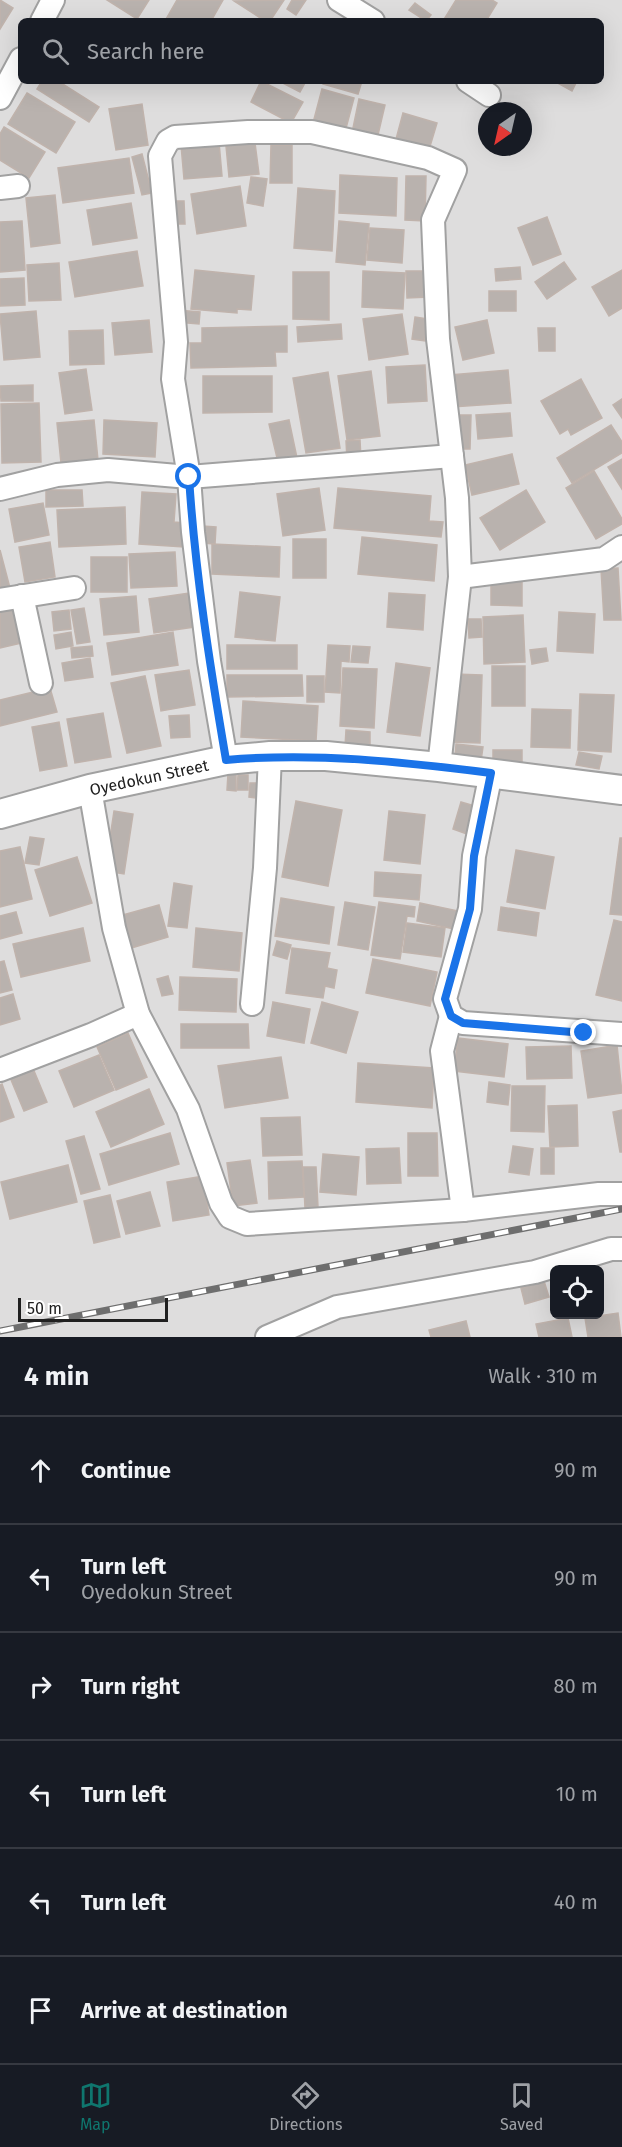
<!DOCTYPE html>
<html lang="en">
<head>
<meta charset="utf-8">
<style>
  body { margin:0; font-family:"Fira Sans",sans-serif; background:#242831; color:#f1f3f6 }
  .controls { position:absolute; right:18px; bottom:18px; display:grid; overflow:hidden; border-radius:9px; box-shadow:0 6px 24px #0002 }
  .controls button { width:54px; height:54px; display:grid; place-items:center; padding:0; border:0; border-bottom:2px solid #363941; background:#171b24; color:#f1f3f6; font:30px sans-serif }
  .compass { position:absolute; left:478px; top:102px; width:54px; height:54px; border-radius:50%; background:#171b24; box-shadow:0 6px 24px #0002; rotate:214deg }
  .scale { position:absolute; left:18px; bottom:15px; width:150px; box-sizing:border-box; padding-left:6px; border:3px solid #202020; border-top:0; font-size:16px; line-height:21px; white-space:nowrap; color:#202020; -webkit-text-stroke:4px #fff; paint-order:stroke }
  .stop { position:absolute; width:18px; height:18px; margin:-14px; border:4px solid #1a73e8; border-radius:50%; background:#fff }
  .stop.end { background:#1a73e8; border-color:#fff; box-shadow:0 2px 6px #0008 }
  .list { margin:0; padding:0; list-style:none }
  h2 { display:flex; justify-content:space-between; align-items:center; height:78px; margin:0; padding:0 24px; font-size:26px }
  h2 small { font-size:20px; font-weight:400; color:#9ea1a6 }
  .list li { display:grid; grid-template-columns:39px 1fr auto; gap:18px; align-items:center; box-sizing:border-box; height:108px; padding:0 24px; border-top:2px solid #363941 }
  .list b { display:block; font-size:22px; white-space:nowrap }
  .list p { margin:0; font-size:20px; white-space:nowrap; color:#9ea1a6 }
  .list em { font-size:20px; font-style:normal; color:#9ea1a6 }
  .icon { flex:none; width:33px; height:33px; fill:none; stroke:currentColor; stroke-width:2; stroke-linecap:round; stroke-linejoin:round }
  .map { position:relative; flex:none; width:622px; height:1337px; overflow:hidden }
  .search { position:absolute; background:#171b24; box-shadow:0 6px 24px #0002; left:18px; right:18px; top:18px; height:66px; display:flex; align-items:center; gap:15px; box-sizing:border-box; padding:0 21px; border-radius:9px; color:#9ea1a6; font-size:22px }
  .sheet { height:726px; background:#171b24 }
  nav { display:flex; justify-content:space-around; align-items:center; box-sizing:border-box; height:84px; border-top:2px solid #363941; background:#171b24; font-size:16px; color:#9ea1a6 }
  nav a { display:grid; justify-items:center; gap:3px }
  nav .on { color:#0f766e }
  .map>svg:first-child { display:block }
</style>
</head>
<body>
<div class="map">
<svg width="622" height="1337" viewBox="0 0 622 1337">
  <rect width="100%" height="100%" fill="#f0ede8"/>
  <path fill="#dedddd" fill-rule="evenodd" d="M 0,0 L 622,0 L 622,1337 L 0,1337 ZM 21,21 L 601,21 L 601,81 L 21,81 ZM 487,111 L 523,111 L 523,147 L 487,147 ZM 554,1270 L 600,1270 L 600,1314 L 554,1314 Z"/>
  <g fill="#b9b2ae" stroke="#c0b3ac" stroke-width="1.5">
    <polygon points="0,0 13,8 0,29"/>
    <polygon points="107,0 149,0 137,19"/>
    <polygon points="177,0 223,0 211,21 165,21"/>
    <polygon points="284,0 270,21 265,21 234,1"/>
    <polygon points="292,0 306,0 296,15 287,9"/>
    <polygon points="456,0 492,0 497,3 486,21 443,21"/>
    <polygon points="415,3 431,15 426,21 409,10"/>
    <polygon points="42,81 58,81 99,107 89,122 37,89"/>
    <polygon points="261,81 303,102 291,123 251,102"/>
    <polygon points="279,81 306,81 300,92"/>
    <polygon points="324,81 362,81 358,94 323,84"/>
    <polygon points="554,81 577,81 572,91"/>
    <polygon points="322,89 354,98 345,132 313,123"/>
    <polygon points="27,93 75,122 56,153 8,124"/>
    <polygon points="359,99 385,105 377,139 352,133"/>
    <polygon points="142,104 148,145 116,150 109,109"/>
    <polygon points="403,113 437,123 428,153 395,143"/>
    <polygon points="4,127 45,152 29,178 0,160 0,134"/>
    <polygon points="219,142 222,176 184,179 181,145"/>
    <polygon points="255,143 259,174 229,177 226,146"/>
    <polygon points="271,145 292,145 292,183 270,183"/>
    <polygon points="142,154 152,193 142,195 132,157"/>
    <polygon points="129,158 134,193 63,203 58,168"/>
    <polygon points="340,175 397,178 396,216 339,213"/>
    <polygon points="406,176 426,176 425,221 405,220"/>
    <polygon points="251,177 267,179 263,206 247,203"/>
    <polygon points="240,186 246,226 197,234 191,194"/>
    <polygon points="298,188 335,191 332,251 294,248"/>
    <polygon points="55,195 60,243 31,247 26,198"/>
    <polygon points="174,201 184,201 185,224 176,224"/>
    <polygon points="131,203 137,238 93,245 87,210"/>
    <polygon points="547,217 561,254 533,265 518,228"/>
    <polygon points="22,221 25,270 0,272 0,222"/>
    <polygon points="339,221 369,224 365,265 336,262"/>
    <polygon points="370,228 404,230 402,263 367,260"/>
    <polygon points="137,251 143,286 75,297 69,262"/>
    <polygon points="564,262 576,279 547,299 535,282"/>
    <polygon points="59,263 61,300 29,301 27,265"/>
    <polygon points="520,267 521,279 496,281 495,269"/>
    <polygon points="195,270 254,276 251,310 237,309 237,313 191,309"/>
    <polygon points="622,270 622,308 609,316 592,287"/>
    <polygon points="363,271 405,273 403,309 362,307"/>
    <polygon points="406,271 428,271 429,297 407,298"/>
    <polygon points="293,272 329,272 329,320 293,319"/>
    <polygon points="24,278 25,305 0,306 0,279"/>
    <rect x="489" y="291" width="27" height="20"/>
    <polygon points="177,310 200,312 199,324 176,322"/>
    <polygon points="36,311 40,357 4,360 0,314"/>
    <polygon points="402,314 408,354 369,360 363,319"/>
    <polygon points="415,317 427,319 425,341 412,339"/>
    <polygon points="149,320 152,352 115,355 112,323"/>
    <polygon points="487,320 494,353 463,360 455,327"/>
    <polygon points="341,324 342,339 298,342 297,327"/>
    <polygon points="287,326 287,352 275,352 276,366 191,368 190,343 202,343 202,328"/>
    <polygon points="538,328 555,328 555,351 539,351"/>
    <polygon points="103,330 104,364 70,365 69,331"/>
    <polygon points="425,365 427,401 388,403 386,367"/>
    <polygon points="86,369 92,410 65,414 59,373"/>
    <polygon points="508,370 511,403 452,407 450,375"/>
    <polygon points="371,371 380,436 347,440 338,376"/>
    <polygon points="328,372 340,448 306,453 293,378"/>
    <polygon points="203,376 272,376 272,412 203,413"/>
    <polygon points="581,379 602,418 571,435 568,429 560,434 541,401"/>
    <polygon points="33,385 33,401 1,401 0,386"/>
    <polygon points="622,399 622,418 613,405"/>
    <polygon points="39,403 41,462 2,463 1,404"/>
    <polygon points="510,413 512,436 478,439 476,415"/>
    <polygon points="455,415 471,415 470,449 454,449"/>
    <polygon points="94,420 98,460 61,463 57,423"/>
    <polygon points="104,420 157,423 155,457 103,454"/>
    <polygon points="289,420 297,458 278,462 269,424"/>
    <polygon points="611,425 622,442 622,453 572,483 557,458"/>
    <polygon points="360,440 361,459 347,459 346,441"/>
    <polygon points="512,454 519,484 472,495 465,465"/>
    <polygon points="622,459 622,489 608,467"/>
    <polygon points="594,471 622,519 622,524 596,539 566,488"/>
    <polygon points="319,488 325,530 283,536 277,494"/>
    <polygon points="338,488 431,496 429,521 443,522 441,537 334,528"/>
    <polygon points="46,490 82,490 83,506 46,507"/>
    <polygon points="526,490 545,522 500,550 480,518"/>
    <polygon points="142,492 176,494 174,522 185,523 184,547 139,544"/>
    <polygon points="43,503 49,535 15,542 9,509"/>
    <polygon points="125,507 126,544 59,547 57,510"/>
    <polygon points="202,526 216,527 215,544 201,543"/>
    <polygon points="362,537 437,545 434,581 358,574"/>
    <rect x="293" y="539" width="33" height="39"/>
    <polygon points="50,542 55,577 25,582 19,547"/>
    <polygon points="212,544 280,547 279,577 212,574"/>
    <polygon points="0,550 10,588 0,591"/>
    <polygon points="175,552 177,586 131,588 129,554"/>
    <rect x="91" y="557" width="36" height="35"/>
    <polygon points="618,568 621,620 604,620 601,569"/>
    <polygon points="491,577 522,577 522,606 491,605"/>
    <polygon points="240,592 280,597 275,641 235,637"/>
    <polygon points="189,593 194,627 154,633 149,599"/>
    <polygon points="389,593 425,595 423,630 387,627"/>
    <polygon points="136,596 139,632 104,635 100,599"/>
    <polygon points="19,607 26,642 0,648 0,611"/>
    <polygon points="84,608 90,642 77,644 71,610"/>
    <polygon points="69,610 71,629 54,631 52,612"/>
    <polygon points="559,612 595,614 593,653 557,651"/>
    <polygon points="523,615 525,662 484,664 483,617"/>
    <polygon points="468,619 481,619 482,637 469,638"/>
    <polygon points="71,632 73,646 56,649 54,635"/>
    <polygon points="173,632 178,665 112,675 107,643"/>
    <rect x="227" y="645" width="70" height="24"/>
    <polygon points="328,645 350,646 349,662 341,661 340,693 325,692"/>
    <polygon points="92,646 93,656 72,658 71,648"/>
    <polygon points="353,646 370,647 368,663 351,662"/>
    <polygon points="546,648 548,661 532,664 530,650"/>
    <polygon points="90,658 93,677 65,681 62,663"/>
    <polygon points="396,663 430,668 420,736 387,732"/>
    <rect x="492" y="666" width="33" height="40"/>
    <polygon points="343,668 377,669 374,728 340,726"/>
    <polygon points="189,670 195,705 161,711 155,675"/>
    <polygon points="454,674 482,675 480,743 451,742"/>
    <polygon points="227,675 302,675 303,696 227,697"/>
    <polygon points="145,676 161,746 127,753 111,683"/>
    <rect x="307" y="676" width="17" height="26"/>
    <polygon points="50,688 57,712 0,726 0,700"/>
    <polygon points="580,694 614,695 611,752 578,750"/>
    <polygon points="243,701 318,706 316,741 241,737"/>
    <polygon points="532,709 571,710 570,748 531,747"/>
    <polygon points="103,713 111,757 75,763 67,719"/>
    <polygon points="189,715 190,737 171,738 169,716"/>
    <polygon points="59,722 67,766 40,771 32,727"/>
    <polygon points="346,730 370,732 370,748 345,747"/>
    <polygon points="456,744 483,747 481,761 455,758"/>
    <polygon points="493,750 522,750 522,763 493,762"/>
    <polygon points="579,752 602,756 599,769 576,765"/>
    <polygon points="228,774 236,774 236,791 227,790"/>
    <polygon points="238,775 248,775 248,790 237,790"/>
    <polygon points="250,783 258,783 256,798 249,797"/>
    <polygon points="296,801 342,810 328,886 282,877"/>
    <polygon points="461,802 475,806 467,834 453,829"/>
    <polygon points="114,811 133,814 124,874 105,871"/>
    <polygon points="389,811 425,815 420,864 384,860"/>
    <polygon points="30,837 44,839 39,865 25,863"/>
    <polygon points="620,838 622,838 622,915 610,914"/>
    <polygon points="20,847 32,899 0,907 0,851"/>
    <polygon points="516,850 554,857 545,909 507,902"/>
    <polygon points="77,857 92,903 50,916 35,870"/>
    <polygon points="375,872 421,875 419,900 374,896"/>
    <polygon points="174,883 192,886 187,928 168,926"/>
    <polygon points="281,898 334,907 329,944 275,936"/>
    <polygon points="345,902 375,907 368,950 338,945"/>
    <polygon points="379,902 415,907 414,917 407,916 400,959 371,955"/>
    <polygon points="420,903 463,912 459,930 417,921"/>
    <polygon points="159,905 168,937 128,949 119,916"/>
    <polygon points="501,907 539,913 536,936 498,930"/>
    <polygon points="16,912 22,933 0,939 0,916"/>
    <polygon points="614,920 622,922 622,1001 596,995"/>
    <polygon points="407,923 445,928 441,957 403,952"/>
    <polygon points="83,928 90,961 21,977 13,944"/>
    <polygon points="196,928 242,933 239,971 193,967"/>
    <polygon points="277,941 291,945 287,959 273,955"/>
    <polygon points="292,948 330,953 327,968 337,970 334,988 325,986 323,998 286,993"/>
    <polygon points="373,959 437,972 430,1006 366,993"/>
    <polygon points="4,961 12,990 0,993 0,962"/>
    <polygon points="168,976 173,994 162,996 157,979"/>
    <polygon points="180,977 237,979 236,1012 179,1010"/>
    <polygon points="13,994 20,1019 0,1025 0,998"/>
    <polygon points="273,1002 310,1009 304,1043 267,1036"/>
    <polygon points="322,1002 358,1012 346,1053 311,1043"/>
    <polygon points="181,1024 248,1024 249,1048 181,1048"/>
    <polygon points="128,1033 147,1077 116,1090 97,1047"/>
    <polygon points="458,1038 508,1044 504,1077 454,1071"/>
    <polygon points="617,1045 622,1093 588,1098 581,1051"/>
    <polygon points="571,1046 572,1078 527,1079 526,1047"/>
    <polygon points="99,1055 114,1090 74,1107 59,1071"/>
    <polygon points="281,1057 288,1098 225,1108 218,1066"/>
    <polygon points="358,1063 434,1068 432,1108 356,1102"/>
    <polygon points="32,1066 47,1102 24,1111 9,1075"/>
    <polygon points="489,1082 510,1085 508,1105 487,1102"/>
    <polygon points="2,1084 14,1117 0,1122 0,1085"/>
    <polygon points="512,1086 545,1086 544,1132 511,1131"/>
    <polygon points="149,1089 164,1124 111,1147 96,1112"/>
    <polygon points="577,1105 578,1146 550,1147 548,1106"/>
    <polygon points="622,1110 622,1152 620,1152 613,1112"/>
    <polygon points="300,1117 302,1155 263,1156 261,1118"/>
    <polygon points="170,1133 179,1164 109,1185 100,1154"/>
    <polygon points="408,1133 437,1133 438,1176 408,1176"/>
    <polygon points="84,1136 100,1189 81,1194 66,1141"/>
    <polygon points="513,1146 533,1149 529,1175 509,1172"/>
    <polygon points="399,1148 401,1183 367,1184 366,1149"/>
    <rect x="541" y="1148" width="13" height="26"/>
    <polygon points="323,1154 359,1157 356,1195 320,1192"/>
    <polygon points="250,1160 257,1203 233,1206 227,1163"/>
    <polygon points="302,1161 304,1197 269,1199 268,1162"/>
    <polygon points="68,1165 77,1202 10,1219 1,1182"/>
    <polygon points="303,1167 316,1167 318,1207 305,1208"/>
    <polygon points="203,1176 209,1215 173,1221 167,1182"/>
    <polygon points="150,1192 160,1226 126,1234 117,1201"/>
    <polygon points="110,1195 120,1237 94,1243 84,1201"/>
    <polygon points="544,1281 549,1297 525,1304 521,1288"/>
    <polygon points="618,1313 621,1337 588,1337 585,1318"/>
    <polygon points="568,1318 572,1337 539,1337 536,1324"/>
    <polygon points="466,1321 470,1337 431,1337 429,1330"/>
  </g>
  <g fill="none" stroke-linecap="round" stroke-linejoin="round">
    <g stroke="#a1a1a1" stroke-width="26">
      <g id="minor">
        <polyline points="339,0 373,21"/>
        <polyline points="42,21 53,0"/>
        <polyline points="468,81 489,95"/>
        <polyline points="0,98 21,59"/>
        <polyline points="0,188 18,186"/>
        <polyline points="0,489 57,475 108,470 189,477 452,456"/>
        <polyline points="460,577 604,559 622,547"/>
        <polyline points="22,596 41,683"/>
        <polyline points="0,600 74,588"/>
        <polyline points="226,760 209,661 193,532 189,477 173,379 176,342 160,156 168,141 175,137 248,132 312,132 428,158 455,170 433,220 438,339 457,498 460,577 439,767"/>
        <polyline points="491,773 474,856 470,909 445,999 451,1016 463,1023 622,1034"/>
        <polyline points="90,789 114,928 138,1014 188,1109 221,1203 230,1217 247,1224 463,1210 599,1194 622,1194"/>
        <polyline points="252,1004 265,868 270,756"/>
        <polyline points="451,1016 442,1051 463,1210"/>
        <polyline points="0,1070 91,1035 138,1014"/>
        <polyline points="267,1337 337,1307 535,1272 611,1249 622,1249"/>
      </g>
    </g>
    <g stroke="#a1a1a1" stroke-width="32">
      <polyline id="tertiary" points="0,814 90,789 226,760 270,756 326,756 439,767 622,790"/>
    </g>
    <use href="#minor" stroke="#fff" stroke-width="22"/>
    <use href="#tertiary" stroke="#fff" stroke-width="28"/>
    <g stroke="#6e6e6e" stroke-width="7">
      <polyline id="rail" points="0,1331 622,1209"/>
    </g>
    <use href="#rail" stroke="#fff" stroke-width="4.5" stroke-dasharray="14" stroke-linecap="butt"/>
  </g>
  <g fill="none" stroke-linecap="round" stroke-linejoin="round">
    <path stroke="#1a73e8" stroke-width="8" d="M 189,477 C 195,572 210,666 226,760 C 315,752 403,762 491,773 L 474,856 L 470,909 L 445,999 L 451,1016 L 463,1023 L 584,1033"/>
  </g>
  <g text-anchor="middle" stroke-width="4.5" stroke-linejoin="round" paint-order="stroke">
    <g font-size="16" fill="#202020" stroke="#fff">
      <text transform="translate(149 777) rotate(-12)" y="6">Oyedokun Street</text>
    </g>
  </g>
</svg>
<div class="controls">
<button><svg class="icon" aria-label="locate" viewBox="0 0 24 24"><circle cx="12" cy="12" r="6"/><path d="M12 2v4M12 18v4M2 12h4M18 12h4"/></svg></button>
</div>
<svg class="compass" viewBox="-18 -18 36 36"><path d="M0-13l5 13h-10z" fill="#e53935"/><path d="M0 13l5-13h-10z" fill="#9ea1a6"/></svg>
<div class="scale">50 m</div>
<div class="stop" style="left:189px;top:477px"></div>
<div class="stop end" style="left:584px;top:1033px"></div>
<div class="search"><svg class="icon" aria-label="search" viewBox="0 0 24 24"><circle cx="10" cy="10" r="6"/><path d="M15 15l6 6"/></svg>Search here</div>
</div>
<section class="sheet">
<h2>4 min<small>Walk · 310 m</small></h2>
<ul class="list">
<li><svg class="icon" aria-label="ahead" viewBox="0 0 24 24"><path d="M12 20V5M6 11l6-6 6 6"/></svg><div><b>Continue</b></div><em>90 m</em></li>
<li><svg class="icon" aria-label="left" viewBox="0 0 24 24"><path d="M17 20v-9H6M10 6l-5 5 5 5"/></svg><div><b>Turn left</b><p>Oyedokun Street</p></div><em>90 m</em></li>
<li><svg class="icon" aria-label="right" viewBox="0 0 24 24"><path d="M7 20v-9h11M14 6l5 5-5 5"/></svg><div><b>Turn right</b></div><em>80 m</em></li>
<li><svg class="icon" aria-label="left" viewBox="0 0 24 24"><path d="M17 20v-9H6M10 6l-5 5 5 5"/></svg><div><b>Turn left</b></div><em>10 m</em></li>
<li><svg class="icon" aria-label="left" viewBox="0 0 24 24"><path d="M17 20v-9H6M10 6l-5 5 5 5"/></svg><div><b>Turn left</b></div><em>40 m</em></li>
<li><svg class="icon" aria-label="arrive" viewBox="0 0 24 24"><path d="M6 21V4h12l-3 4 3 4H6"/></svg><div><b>Arrive at destination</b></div></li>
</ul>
</section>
<nav>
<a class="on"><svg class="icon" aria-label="map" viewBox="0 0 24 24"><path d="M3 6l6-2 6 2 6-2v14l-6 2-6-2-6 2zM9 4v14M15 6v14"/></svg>Map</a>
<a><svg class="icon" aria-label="directions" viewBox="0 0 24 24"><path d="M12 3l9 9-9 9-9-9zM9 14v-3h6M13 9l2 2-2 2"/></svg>Directions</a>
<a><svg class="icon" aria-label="saved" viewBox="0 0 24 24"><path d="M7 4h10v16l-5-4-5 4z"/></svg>Saved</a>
</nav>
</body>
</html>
